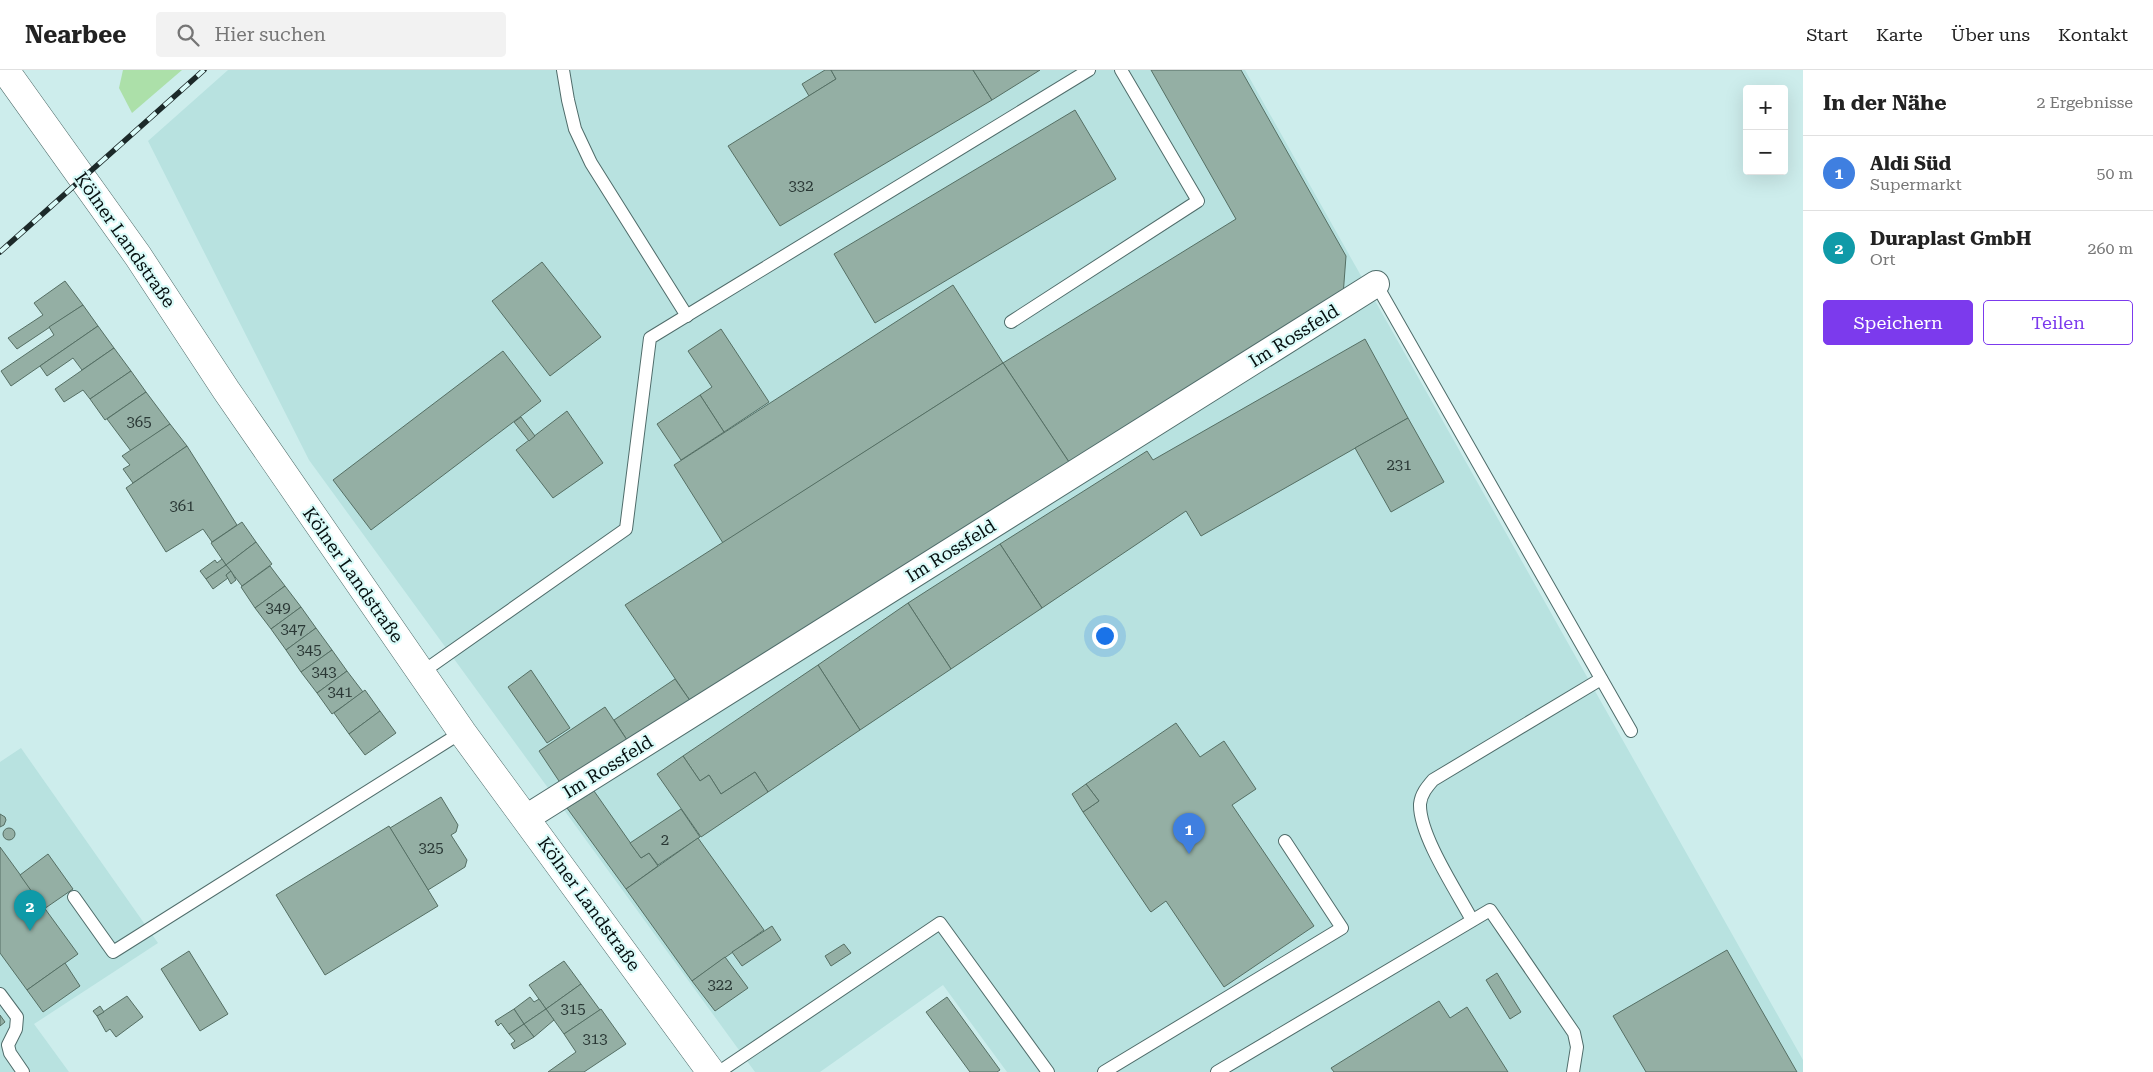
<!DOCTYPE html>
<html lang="de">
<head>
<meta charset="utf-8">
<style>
  body { margin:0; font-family:"Roboto Serif",serif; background:#f2f2f2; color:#222 }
  .controls { position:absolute; right:15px; top:15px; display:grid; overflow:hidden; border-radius:5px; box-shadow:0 5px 20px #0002 }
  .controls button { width:45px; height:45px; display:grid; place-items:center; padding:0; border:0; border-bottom:1px solid #e0e0e0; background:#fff; color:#222; font:25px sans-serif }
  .you { position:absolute; left:1104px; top:565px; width:18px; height:18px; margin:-12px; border:4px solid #fff; border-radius:50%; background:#1a73e8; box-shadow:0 0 0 8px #1a73e833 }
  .badge { display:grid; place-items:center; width:32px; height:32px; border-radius:50%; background:#7c3aed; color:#fff; font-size:16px; font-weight:700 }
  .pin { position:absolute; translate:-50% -41px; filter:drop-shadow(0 1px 2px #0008) }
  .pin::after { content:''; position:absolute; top:26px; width:18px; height:15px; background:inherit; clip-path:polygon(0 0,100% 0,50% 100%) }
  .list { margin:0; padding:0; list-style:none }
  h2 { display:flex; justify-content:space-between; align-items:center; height:65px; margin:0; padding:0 20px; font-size:21px }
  h2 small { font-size:16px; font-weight:400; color:#767676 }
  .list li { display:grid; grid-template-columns:32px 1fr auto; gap:15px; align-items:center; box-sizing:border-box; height:75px; padding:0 20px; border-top:1px solid #e0e0e0 }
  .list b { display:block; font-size:19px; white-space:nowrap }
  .list p { margin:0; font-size:16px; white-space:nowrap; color:#767676 }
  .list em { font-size:16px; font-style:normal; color:#767676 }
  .actions { display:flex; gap:10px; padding:15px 20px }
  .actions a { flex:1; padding:11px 0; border:1px solid #7c3aed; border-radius:5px; text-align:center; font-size:18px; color:#7c3aed }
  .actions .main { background:#7c3aed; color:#fff }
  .icon { flex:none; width:28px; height:28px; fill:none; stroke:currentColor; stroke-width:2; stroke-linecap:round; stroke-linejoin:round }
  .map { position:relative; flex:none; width:1803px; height:1002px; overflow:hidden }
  header { display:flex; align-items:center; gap:30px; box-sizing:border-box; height:70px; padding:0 25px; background:#fff; border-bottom:1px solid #e0e0e0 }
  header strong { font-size:24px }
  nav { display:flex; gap:28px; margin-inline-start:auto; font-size:18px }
  .search { width:350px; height:45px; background:#f2f2f2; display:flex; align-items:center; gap:12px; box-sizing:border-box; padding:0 18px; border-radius:5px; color:#767676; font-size:19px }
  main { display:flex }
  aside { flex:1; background:#fff }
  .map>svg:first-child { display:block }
</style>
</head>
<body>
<header>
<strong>Nearbee</strong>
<div class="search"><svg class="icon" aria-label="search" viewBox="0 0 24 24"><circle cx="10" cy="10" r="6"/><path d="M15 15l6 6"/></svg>Hier suchen</div>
<nav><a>Start</a><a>Karte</a><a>Über uns</a><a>Kontakt</a></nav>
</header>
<main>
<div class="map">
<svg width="1803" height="1002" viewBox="0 0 1803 1002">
  <rect width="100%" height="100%" fill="#cdedec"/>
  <g fill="#b8e2e0">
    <polygon points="228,0 1245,0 1803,990 1803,1002 1007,1002 943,915 820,1002 755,1002 309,390 148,71"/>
    <polygon points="21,678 158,873 34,954 69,1002 0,1002 0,692"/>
  </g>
  <polygon fill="#ace0a9" points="123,0 182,0 132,43 119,18"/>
  <g fill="#94afa4" stroke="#556f64">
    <polygon points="825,0 831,0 836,9 809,26 802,14"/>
    <polygon points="831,0 973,0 992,30 780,156 728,76 836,9"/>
    <polygon points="973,0 1040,0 992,30"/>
    <polygon points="1151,0 1241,0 1346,186 1343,226 1073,398 1003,293 1236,149"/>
    <polygon points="1075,40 1116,109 875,253 834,184"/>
    <polygon points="542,192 601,267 550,306 492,231"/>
    <polygon points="65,211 83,235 17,279 8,268 43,245 34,233"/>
    <polygon points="953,215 1003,293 723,473 674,395"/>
    <polygon points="83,235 98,256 11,316 1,301 54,265 49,257"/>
    <polygon points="98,256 114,278 82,300 73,288 47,306 40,296"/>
    <polygon points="721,259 769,332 724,362 700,325 712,317 688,281"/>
    <polygon points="1365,269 1408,348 1201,466 1186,441 1042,538 1000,474 1147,381 1153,390"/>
    <polygon points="114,278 131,301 90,329 83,320 64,332 55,319"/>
    <polygon points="503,281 541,331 371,460 333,410"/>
    <polygon points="1003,293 1073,398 691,632 625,535"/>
    <polygon points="131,301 146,322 105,350 90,329"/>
    <polygon points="146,322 170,354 131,381 107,349"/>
    <polygon points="700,325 724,362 681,390 657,354"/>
    <polygon points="567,341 603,393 553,428 516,380"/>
    <polygon points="521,347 535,366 529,371 514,352"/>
    <polygon points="1408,348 1444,412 1391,442 1355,378"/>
    <polygon points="170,354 187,376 133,413 123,399 130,395 122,386"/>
    <polygon points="187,376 237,455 212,472 203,459 166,482 126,418"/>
    <polygon points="242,452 256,472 226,495 211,473"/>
    <polygon points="256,472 272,494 242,516 226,495"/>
    <polygon points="1000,474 1042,538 951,599 908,533"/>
    <polygon points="222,489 226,495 206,509 200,501 215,490 217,493"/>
    <polygon points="226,495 231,501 226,505 228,508 213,519 206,509"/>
    <polygon points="270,496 285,516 255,538 241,517"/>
    <polygon points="231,501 236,510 231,514 226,505"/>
    <polygon points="285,516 301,537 271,559 255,538"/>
    <polygon points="908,533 951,599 860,660 818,595"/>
    <polygon points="301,537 316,558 286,580 271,559"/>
    <polygon points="316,558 332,580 301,602 286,580"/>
    <polygon points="332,580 347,601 317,623 301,602"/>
    <polygon points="818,595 860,660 768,722 755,702 721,724 709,705 700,711 683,686"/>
    <polygon points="531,600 570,658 547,673 508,617"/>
    <polygon points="347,601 363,622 332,644 317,623"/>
    <polygon points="675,609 691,632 629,673 614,650"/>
    <polygon points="365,620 380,641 349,664 334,643"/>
    <polygon points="605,637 629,673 563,717 539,681"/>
    <polygon points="380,641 396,663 365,685 349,664"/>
    <polygon points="1176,653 1200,687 1224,671 1256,719 1232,735 1314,856 1224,917 1166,831 1151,842 1150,841 1083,742 1099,731 1086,714"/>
    <polygon points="683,686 700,711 709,705 721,724 755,702 768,722 701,767 657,704"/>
    <polygon points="1086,714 1099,731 1083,742 1072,724"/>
    <polygon points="594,721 641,788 649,783 658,796 626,819 567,738"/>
    <polygon points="441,727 458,755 456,762 451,765 467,790 465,797 428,820 390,758"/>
    <polygon points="681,739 700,767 658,795 649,783 641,788 630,773"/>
    <polygon points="0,744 5,747 6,750 4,755 0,757"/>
    <polygon points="389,756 438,836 325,905 276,825"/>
    <circle cx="9" cy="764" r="6"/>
    <polygon points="698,768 764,860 692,911 626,819"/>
    <polygon points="0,777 78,884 27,920 0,883"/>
    <polygon points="48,784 73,819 44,839 20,805"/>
    <polygon points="772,856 781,870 742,896 732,882"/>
    <polygon points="844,874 851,883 831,896 825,886"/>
    <polygon points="1727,880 1797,1002 1646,1002 1613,946"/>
    <polygon points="189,881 228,944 200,961 161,899"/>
    <polygon points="725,887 748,918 715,941 692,911"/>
    <polygon points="564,891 581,914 546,939 529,915"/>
    <polygon points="65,893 80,916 43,942 27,920"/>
    <polygon points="1497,903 1521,942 1510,949 1486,910"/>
    <polygon points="581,914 600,940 564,964 546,939"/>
    <polygon points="127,926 143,947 116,967 110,959 106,962 97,946"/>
    <polygon points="530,927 534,932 539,929 546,939 524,954 514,939"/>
    <polygon points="947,927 1000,1000 997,1002 970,1002 926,942"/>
    <polygon points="1439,931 1450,948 1467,937 1508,1002 1334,1002 1331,998"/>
    <polygon points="100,936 104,942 97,946 93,941"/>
    <polygon points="514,939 524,954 509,964 501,953 498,956 495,951"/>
    <polygon points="546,939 554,950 534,967 524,954"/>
    <polygon points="601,939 626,974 584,1002 548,1002 576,982 564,964"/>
    <polygon points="0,945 5,952 0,956"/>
    <polygon points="524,954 534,967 514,979 511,974 515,971 509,964"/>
  </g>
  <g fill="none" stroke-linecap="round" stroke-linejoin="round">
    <g stroke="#4f6c6a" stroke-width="14">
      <g id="lane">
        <polyline points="563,0 568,30 575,59 591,93 687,246"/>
        <polyline points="1376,214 1631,661"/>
        <polyline points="1011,252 1198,131 1121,0"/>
        <polyline points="421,603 626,459 650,268 1089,0"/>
        <polyline points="74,827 113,882 462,662"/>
        <path d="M 1472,850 C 1457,822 1419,765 1420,734 C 1421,724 1427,717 1433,710 L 1601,609"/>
        <polyline points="0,924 17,947 16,959 8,975 10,983 23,1002"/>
        <polyline points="719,1002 940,853 1048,1002"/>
        <polyline points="1104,1002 1342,858 1285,771"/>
        <polyline points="1217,1002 1490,840 1574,963 1577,977 1573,1002"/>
      </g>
    </g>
    <g stroke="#4f6c6a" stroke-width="28">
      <polyline id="street" points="526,748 1376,214"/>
    </g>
    <g stroke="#4f6c6a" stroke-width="29">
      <polyline id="primary" points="5,0 138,186 226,320 462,662 711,1002"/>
    </g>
    <use href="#lane" stroke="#fff" stroke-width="12"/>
    <use href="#street" stroke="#fff" stroke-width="26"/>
    <use href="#primary" stroke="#fff" stroke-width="28"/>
    <g stroke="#1c2929" stroke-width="5.5">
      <polyline id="rail" points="0,182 204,0"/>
    </g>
    <use href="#rail" stroke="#dafbf9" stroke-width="4" stroke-dasharray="11" stroke-linecap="butt"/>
  </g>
  <g text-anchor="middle" stroke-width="4.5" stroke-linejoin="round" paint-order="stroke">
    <g font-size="15" fill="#2a3835">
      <text x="801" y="121">332</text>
      <text x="139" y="357">365</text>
      <text x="1399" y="400">231</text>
      <text x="182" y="441">361</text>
      <text x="278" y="543">349</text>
      <text x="293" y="564">347</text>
      <text x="309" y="585">345</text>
      <text x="324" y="607">343</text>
      <text x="340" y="627">341</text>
      <text x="665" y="775">2</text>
      <text x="431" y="783">325</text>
      <text x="720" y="920">322</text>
      <text x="573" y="944">315</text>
      <text x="595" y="974">313</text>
    </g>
    <g font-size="18" fill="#061010" stroke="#dafbf9">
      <text transform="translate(125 170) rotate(55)" y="6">Kölner Landstraße</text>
      <text transform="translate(1294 266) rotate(-32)" y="6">Im Rossfeld</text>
      <text transform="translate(951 481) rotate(-32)" y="6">Im Rossfeld</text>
      <text transform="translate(353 505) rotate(55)" y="6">Kölner Landstraße</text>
      <text transform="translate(608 697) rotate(-32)" y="6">Im Rossfeld</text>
      <text transform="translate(589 834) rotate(54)" y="6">Kölner Landstraße</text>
    </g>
  </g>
</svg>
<div class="controls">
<button>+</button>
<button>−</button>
</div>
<div class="you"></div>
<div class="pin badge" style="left:1189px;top:784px;background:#3f7fe0">1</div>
<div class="pin badge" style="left:30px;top:861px;background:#0f9aa8">2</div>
</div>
<aside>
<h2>In der Nähe<small>2 Ergebnisse</small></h2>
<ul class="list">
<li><span class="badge" style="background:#3f7fe0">1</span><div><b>Aldi Süd</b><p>Supermarkt</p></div><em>50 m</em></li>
<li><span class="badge" style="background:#0f9aa8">2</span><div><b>Duraplast GmbH</b><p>Ort</p></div><em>260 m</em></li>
</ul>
<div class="actions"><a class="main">Speichern</a><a>Teilen</a></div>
</aside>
</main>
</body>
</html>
